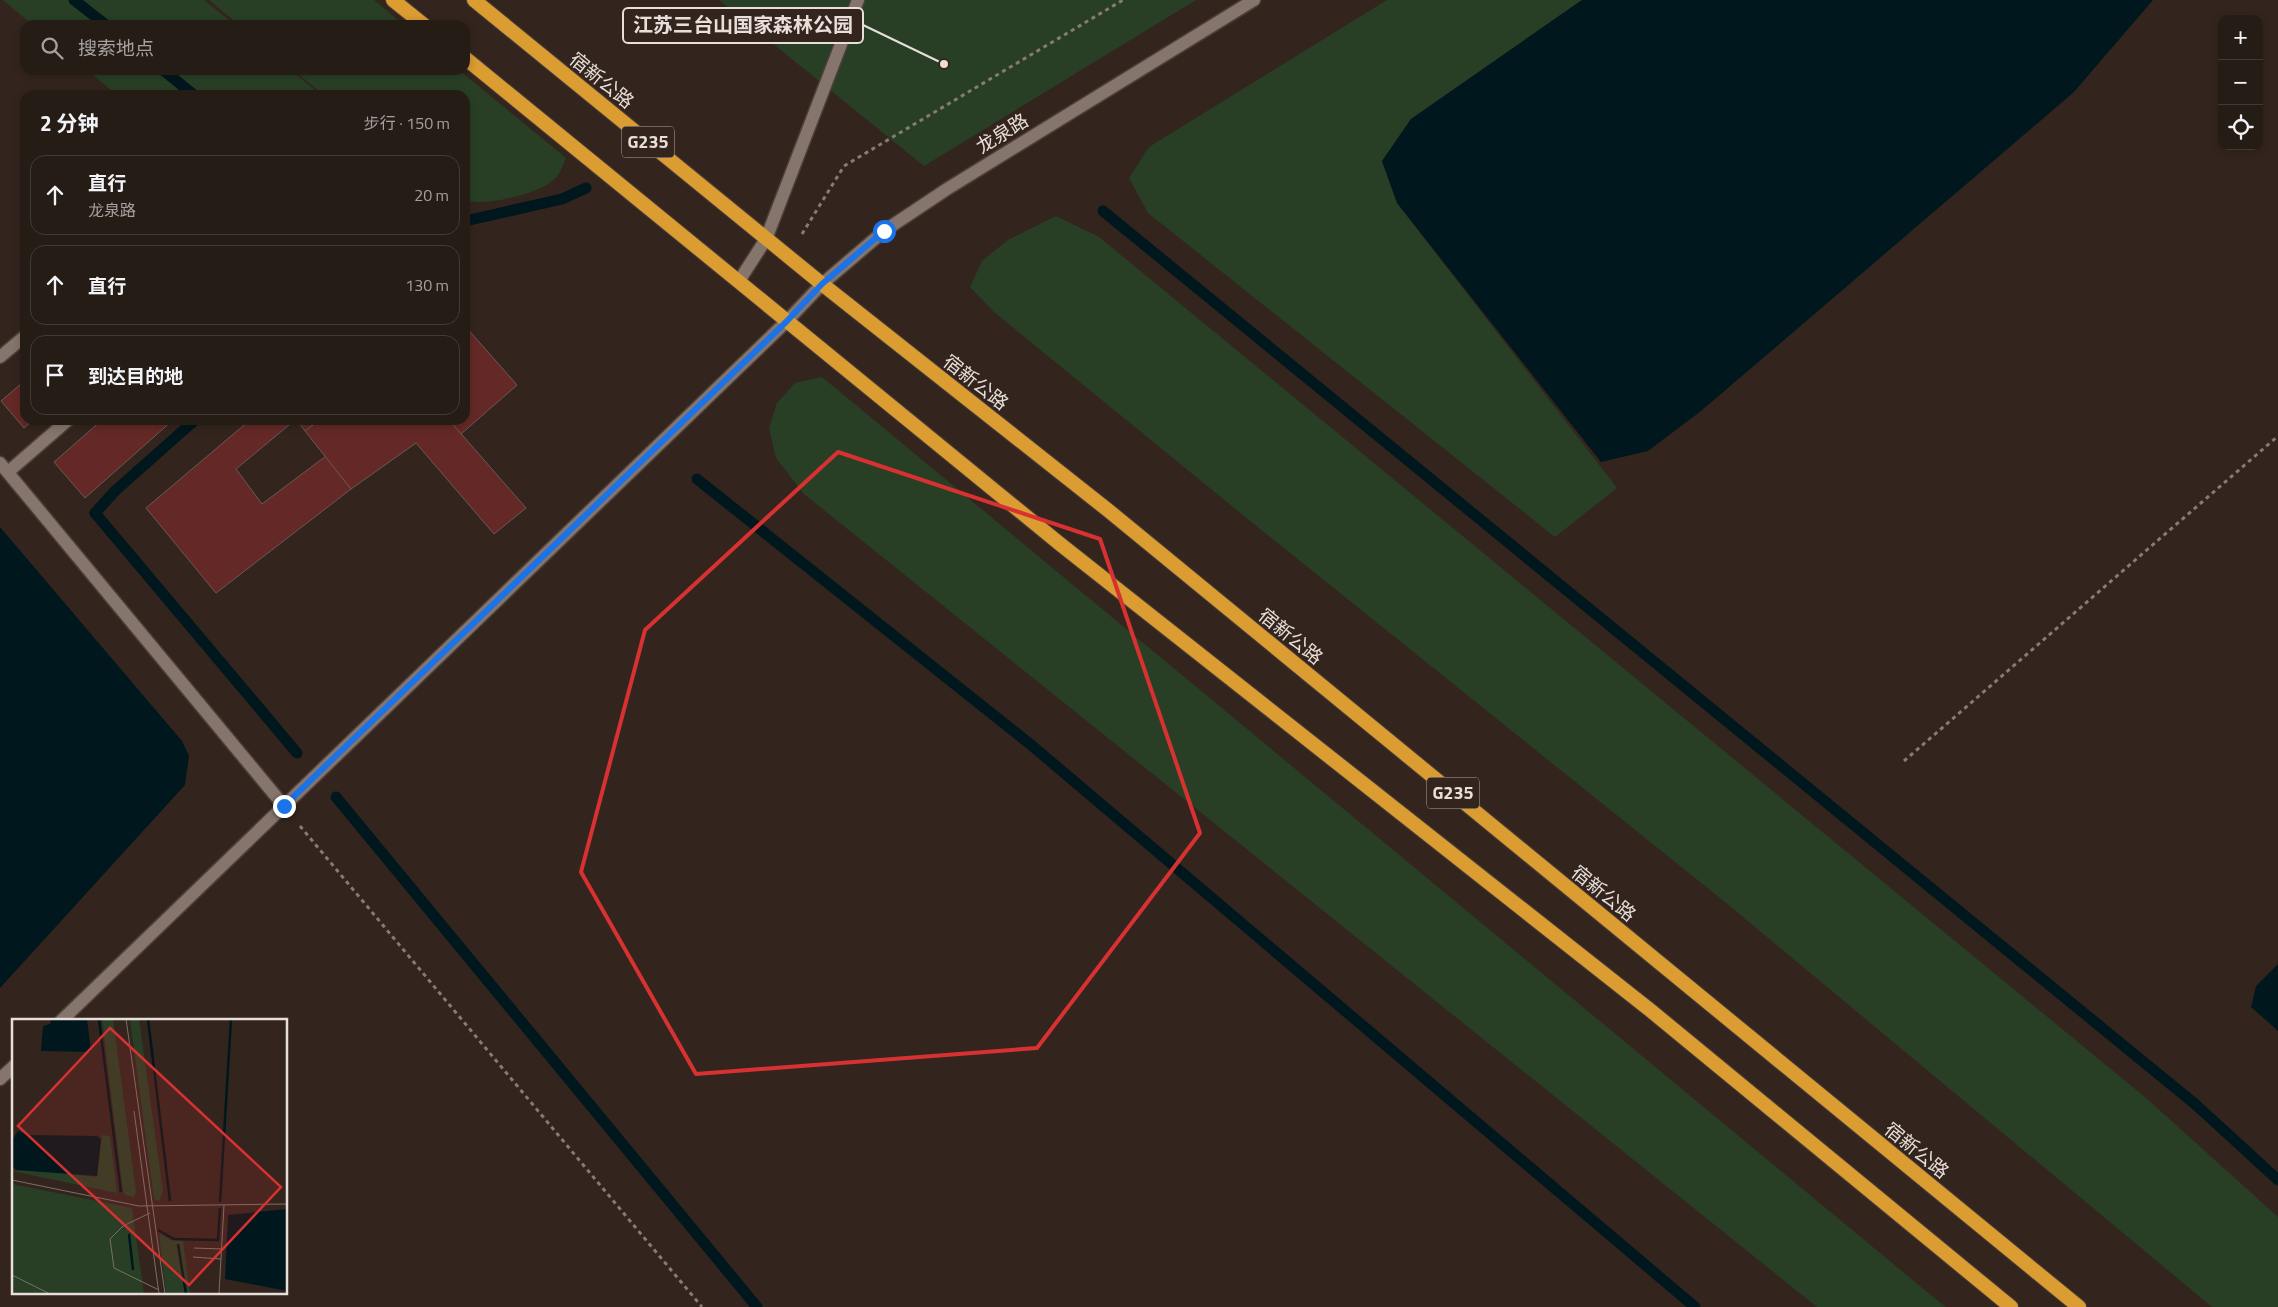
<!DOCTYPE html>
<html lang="zh">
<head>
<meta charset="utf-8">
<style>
  body { margin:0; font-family:"Titillium Web","Noto Sans SC",sans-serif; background:#2e251f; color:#f1f3f6 }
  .controls { position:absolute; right:15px; top:15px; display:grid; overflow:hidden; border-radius:10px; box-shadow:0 2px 8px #0003 }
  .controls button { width:45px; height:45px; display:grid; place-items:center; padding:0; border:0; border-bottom:1px solid #423a35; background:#261c16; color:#f1f3f6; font:25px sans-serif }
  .stop { position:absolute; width:15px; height:15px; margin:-11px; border:4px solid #1a73e8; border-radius:50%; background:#fff }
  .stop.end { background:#1a73e8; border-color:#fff; box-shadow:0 1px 5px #0008 }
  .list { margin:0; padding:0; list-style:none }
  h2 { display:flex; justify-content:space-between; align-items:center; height:65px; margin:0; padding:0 20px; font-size:21px }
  h2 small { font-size:16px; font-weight:400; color:#a4a1a1 }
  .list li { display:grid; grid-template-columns:32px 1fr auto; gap:15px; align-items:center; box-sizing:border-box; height:80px; margin:0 10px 10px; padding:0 10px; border:1px solid #423a35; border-radius:15px }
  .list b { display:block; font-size:19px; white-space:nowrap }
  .list p { margin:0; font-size:16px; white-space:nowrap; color:#a4a1a1 }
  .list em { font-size:16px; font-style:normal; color:#a4a1a1 }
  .icon { flex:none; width:28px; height:28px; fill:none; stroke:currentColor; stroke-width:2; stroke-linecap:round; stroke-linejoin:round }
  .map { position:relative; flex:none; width:2278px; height:1307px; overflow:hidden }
  .search { position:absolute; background:#261c16; box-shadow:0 2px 8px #0003; left:20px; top:20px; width:450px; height:55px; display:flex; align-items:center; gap:12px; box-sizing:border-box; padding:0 18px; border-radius:15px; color:#a4a1a1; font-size:19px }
  .panel { position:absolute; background:#261c16; box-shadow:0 2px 8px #0003; left:20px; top:90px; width:450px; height:335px; border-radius:15px }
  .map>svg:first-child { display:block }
</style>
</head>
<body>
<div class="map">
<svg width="2278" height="1307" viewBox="0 0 2278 1307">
  <rect width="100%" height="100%" fill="#33251e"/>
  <g fill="#283f25">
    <polygon points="3,0 204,0 235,25 33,25"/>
    <polygon points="209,0 374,0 404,25 239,25"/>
    <polygon points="719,0 1196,0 924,166"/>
    <polygon points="1387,0 1582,0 1411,119 1382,161 1397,203 1617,488 1555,537 1148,213 1129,178 1149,147"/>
    <polygon points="87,70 291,70 321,95 117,95"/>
    <path d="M 293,70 L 459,70 L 566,158 C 562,167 560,175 552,181 C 538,194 483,207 465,200 L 465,95 L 324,95 Z"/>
    <polygon points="1056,216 1099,237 2146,1098 2278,1217 2278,1307 2212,1307 1725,902 1249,520 994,312 970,287 982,261 1008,240"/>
    <polygon points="822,377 1927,1292 1946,1307 1817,1307 804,494 776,458 769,428 777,403 795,383"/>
  </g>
  <g fill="#00171d">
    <polygon points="1582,0 2153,0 2074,92 1701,411 1648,451 1601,462 1397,203 1382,161 1411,119"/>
    <polygon points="0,527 182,741 189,756 185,785 0,988"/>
    <polygon points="2278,964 2278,1031 2251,1007 2256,986"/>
  </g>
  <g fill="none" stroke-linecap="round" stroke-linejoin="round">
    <g stroke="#00171d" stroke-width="11">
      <polyline points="74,0 106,25"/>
      <polyline points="163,70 194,95"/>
      <polyline points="1103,211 2195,1104 2278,1180"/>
      <polyline points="465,221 562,199 586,188"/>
      <polyline points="195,420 115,491 95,513 297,753"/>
      <polyline points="697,479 1030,744 1695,1307"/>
      <polyline points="336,797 757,1307"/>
    </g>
  </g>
  <g fill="#642926" stroke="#6b5856">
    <polygon points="465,326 517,385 461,434 449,420 465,420"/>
    <polygon points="22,383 25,387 25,420 33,420 24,428 1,401"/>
    <polygon points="102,420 173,420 85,498 54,462"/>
    <polygon points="250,420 295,420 236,469 262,504 326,456 351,489 216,593 146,508"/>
    <polygon points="297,420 320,420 305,431"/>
    <polygon points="320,420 449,420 526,508 494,534 416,443 351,489 305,431"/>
  </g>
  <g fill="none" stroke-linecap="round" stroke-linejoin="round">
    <g stroke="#4b403a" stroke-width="15">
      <g id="service">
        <polyline points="739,281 766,239 858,0"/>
        <polyline points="0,357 25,336"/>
        <polyline points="0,463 284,806"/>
        <polyline points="8,472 68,420"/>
      </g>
    </g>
    <g stroke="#4b403a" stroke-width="15">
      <g id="minor">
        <polyline points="61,1021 787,321"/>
        <polyline points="0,1079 14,1066"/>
      </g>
    </g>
    <g stroke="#4b403a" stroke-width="15">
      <polyline id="tertiary" points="787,321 822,284 884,231 947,189 1254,0"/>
    </g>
    <g stroke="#4b403a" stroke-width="16">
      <g id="trunk">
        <polyline points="393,0 424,25"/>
        <polyline points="474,0 822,284 1109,511 2079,1307"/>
        <polyline points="465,58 1060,544 1650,1010 2011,1307"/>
      </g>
    </g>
    <g stroke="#877b75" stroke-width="3" stroke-dasharray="4 4" stroke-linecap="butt">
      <polyline points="802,234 844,166 1123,0"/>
      <polyline points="1904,761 2278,436"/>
      <polyline points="300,826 702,1307"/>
    </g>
    <use href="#service" stroke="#86756c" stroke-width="12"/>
    <use href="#minor" stroke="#86756c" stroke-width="12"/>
    <use href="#tertiary" stroke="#86756c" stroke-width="12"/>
    <use href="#trunk" stroke="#db9c32" stroke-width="14"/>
  </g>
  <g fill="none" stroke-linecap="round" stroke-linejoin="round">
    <polyline stroke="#1a73e8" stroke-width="6" points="284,806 787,321 822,284 884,231"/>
  </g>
  <path fill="none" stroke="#d73131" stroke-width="4" stroke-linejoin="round" d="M 838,452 L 1100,539 L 1200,833 L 1037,1048 L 696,1074 L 581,872 L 645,630 Z"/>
  <g text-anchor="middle" stroke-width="4" stroke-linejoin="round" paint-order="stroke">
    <g fill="#33251e" stroke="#b2a7a2" stroke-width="1">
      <rect x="622" y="126.5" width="52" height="31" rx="4"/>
      <rect x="1427" y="777.5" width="52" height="31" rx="4"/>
    </g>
    <g font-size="18" font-weight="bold" fill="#e8dfda">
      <text x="648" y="148">G235</text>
      <text x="1453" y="799">G235</text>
    </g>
    <g font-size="19" fill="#e8dfda" stroke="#33251e">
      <text transform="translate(602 80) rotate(39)" y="7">宿新公路</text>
      <text transform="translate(1002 133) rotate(-32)" y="7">龙泉路</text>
      <text transform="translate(976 382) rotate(38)" y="7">宿新公路</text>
      <text transform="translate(1291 636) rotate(39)" y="7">宿新公路</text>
      <text transform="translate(1604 893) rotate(39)" y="7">宿新公路</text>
      <text transform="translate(1917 1150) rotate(39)" y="7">宿新公路</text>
    </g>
  </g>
  <g transform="translate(12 1019)">
    <rect width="275" height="275" fill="#33251e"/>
    <path d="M 90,0 L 101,0 L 124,173 L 122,178 L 113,176 L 111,172 ZM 118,0 L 127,0 L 151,173 L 147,182 L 142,180 ZM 90,116 L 98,117 L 105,174 L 0,152 L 16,150 L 85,158 ZM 0,165 L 120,189 L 132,275 L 0,275 ZM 147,214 L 158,221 L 171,222 L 178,275 L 154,275 Z" fill="#283f25"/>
    <path d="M 39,0 L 75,0 L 79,33 L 29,32 L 31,7 L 38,5 ZM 6,112 L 16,116 L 85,117 L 89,120 L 85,157 L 4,151 L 0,147 L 0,121 ZM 275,190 L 275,272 L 213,260 L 216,196 Z" fill="#00171d"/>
    <path fill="none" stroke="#00171d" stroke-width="2.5" d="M 87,0 L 109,173M 136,0 L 158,182M 208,183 L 219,0M 146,211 L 162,220 L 206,221 L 208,189M 117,215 L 121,251M 166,225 L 174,275"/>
    <path fill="none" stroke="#7b6f69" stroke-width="1" d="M 114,0 L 153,275M 122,92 L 147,275M 0,161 L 127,187 L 275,185M 138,194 L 111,207 L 98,220 L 102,249 L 147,271M 182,229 L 210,230M 181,238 L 209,240M 0,256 L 38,275M 207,274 L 212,186"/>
    <path fill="#d73131" fill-opacity="0.15" stroke="#d73131" stroke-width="2.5" d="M 98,9 L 269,168 L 177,266 L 6,107 Z"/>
    <rect width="275" height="275" fill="none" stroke="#e8dfda" stroke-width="2.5"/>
  </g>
  <path fill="none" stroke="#e8dfda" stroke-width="2" d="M944 64L863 25"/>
  <circle fill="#e8dfda" stroke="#33251e" stroke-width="2" cx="944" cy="64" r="5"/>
  <rect fill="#33251e" stroke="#e8dfda" stroke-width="2" x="623" y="8" width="240" height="35" rx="5"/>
  <g font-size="20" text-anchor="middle" font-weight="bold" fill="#e8dfda">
    <text x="743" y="32">江苏三台山国家森林公园</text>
  </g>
</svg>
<div class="controls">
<button>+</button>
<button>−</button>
<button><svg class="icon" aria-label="locate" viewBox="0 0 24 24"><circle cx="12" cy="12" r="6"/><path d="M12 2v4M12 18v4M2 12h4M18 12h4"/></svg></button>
</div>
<div class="stop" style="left:884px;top:231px"></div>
<div class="stop end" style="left:284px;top:806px"></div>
<div class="search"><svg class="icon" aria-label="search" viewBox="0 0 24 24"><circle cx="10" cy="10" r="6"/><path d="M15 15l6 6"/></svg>搜索地点</div>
<section class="panel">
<h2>2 分钟<small>步行 · 150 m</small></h2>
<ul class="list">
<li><svg class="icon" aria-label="ahead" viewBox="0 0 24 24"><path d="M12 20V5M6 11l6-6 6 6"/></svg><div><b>直行</b><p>龙泉路</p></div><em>20 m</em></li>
<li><svg class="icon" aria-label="ahead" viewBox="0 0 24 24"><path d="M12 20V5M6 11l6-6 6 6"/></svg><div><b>直行</b></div><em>130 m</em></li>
<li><svg class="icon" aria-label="arrive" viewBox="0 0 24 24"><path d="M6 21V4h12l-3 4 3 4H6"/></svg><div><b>到达目的地</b></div></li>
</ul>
</section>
</div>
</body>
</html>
